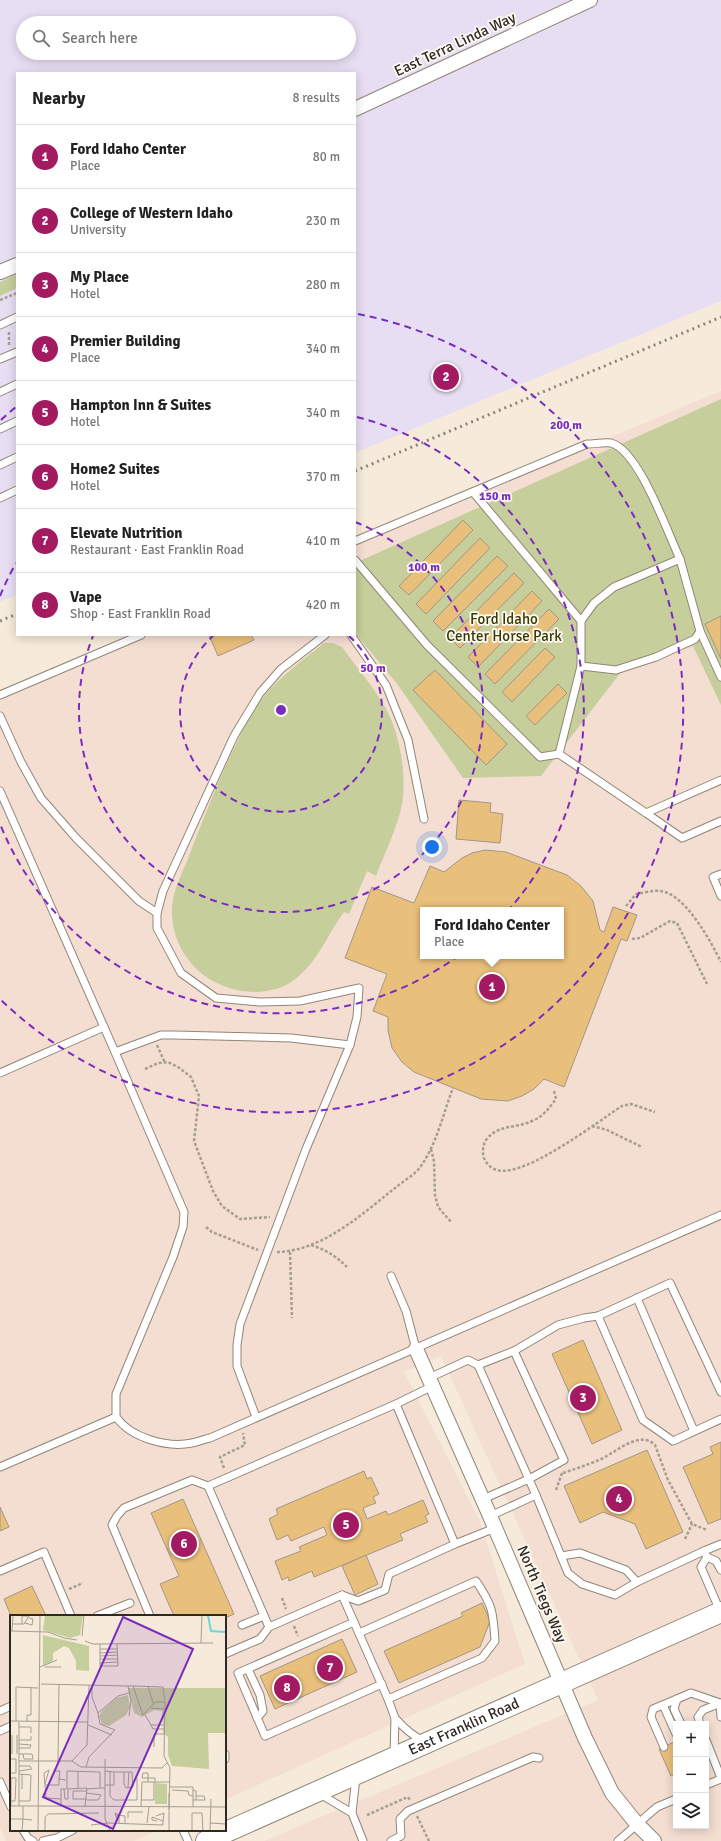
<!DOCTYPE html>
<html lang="en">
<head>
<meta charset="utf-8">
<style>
  body { margin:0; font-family:Signika,sans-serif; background:#f2f2f2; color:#222 }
  .controls { position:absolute; right:12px; bottom:12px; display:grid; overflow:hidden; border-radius:0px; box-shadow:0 2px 10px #0003 }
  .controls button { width:36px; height:36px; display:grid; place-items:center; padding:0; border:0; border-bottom:1px solid #e0e0e0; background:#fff; color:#222; font:20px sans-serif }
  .you { position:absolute; left:432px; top:847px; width:14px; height:14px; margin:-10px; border:3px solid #fff; border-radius:50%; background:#1a73e8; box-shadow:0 0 0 6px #1a73e833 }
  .badge { display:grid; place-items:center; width:26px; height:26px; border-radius:50%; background:#a41a62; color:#fff; font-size:13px; font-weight:700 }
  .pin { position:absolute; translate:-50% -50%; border:2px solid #fff; box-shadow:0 1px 4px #0006 }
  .popup { position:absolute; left:420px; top:907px; width:144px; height:52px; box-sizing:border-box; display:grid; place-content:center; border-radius:0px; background:#fff; filter:drop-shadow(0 1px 3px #0005); font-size:13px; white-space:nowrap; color:#767676 }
  .popup b { font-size:15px; color:#222 }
  .popup::after { content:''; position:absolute; left:50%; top:100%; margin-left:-8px; border:8px solid transparent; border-top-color:#fff }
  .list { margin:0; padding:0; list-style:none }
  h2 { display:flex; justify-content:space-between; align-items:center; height:52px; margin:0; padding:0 16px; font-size:17px }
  h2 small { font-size:13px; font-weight:400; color:#767676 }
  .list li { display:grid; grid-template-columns:26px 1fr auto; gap:12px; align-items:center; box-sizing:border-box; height:64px; padding:0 16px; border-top:1px solid #e0e0e0 }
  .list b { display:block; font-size:15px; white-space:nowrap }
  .list p { margin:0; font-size:13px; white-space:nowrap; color:#767676 }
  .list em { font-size:13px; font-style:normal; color:#767676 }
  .icon { flex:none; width:22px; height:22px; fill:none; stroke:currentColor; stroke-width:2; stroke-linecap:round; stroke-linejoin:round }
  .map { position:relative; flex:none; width:721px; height:1841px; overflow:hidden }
  .search { position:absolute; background:#fff; box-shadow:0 2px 10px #0003; left:16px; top:16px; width:340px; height:44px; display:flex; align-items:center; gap:10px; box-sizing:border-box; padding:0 14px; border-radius:22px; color:#767676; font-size:15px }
  .panel { position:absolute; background:#fff; box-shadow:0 2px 10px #0003; left:16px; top:72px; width:340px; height:564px; border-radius:0px }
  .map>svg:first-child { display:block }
</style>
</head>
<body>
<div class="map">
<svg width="721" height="1841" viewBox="0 0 721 1841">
  <rect width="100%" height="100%" fill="#f6ebda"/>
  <path fill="#f4ded2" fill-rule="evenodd" d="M 721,391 L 721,1841 L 264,1841 L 598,1700 L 441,1356 L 404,1372 L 480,1521 L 525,1664 L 225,1800 L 225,1616 L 11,1616 L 11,1830 L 158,1830 L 134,1841 L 6,1841 L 0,1828 L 0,692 L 136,635 L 355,635 L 355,543 ZM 423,910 L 561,910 L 561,956 L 423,956 ZM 676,1724 L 706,1724 L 706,1826 L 676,1826 Z"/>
  <path fill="#e8def3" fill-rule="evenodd" d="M 0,0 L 721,0 L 721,301 L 355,453 L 355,73 L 17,73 L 17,595 L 0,602 ZM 23,23 L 349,23 L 349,53 L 23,53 Z"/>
  <g fill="#c6ce9b">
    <polygon points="17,274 17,288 0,296 0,282"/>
    <polygon points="721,399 721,705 693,646 621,672 541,776 463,778 398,685 355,633 355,563"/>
    <path d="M 324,643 L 333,643 L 342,647 C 356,667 374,687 386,709 C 400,734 407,776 402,804 C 397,829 385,852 376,876 L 367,871 L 349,914 L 344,912 C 327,935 318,962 294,980 C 284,988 271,991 258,992 C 210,993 170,957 172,907 C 173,889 184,870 190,853 C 205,815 219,778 237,742 C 242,732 246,721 252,712 C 271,683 298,664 324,643 Z"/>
  </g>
  <g fill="#e9bf7c" stroke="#a19787" fill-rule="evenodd">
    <polygon points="463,520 473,530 409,595 399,586"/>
    <polygon points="480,538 490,548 426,614 416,604"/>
    <polygon points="497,556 508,566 443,631 433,621"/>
    <polygon points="514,573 524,583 460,648 450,638"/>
    <polygon points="532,591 542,601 478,667 468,657"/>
    <polygon points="549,609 559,619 495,684 485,674"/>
    <polygon points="721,616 721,659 705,624"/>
    <polygon points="209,635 251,635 254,640 218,656"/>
    <polygon points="545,648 555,657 512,702 502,692"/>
    <polygon points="435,670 507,744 486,765 413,690"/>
    <polygon points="558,684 567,693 535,725 526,716"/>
    <polygon points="459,800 491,803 490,812 503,814 500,843 456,839"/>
    <path d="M 485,850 L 506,852 L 567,875 L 581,886 L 593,901 L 600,930 L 604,932 L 613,907 L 637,915 L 627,941 L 621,939 L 564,1087 L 544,1079 L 534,1089 L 522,1096 L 508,1101 L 481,1099 L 414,1072 L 402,1062 L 392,1048 L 388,1030 L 388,1017 L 373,1011 L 387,974 L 345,958 L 372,887 L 414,903 L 430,866 L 444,872 L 462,858 L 472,853 ZM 423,910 L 561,910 L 561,956 L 423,956 Z"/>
    <polygon points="583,1340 622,1430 592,1444 552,1354"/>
    <polygon points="721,1442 721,1519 708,1524 683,1467 713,1454 710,1447"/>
    <polygon points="647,1450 683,1532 646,1549 635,1524 603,1512 580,1523 564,1486"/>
    <polygon points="364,1471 367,1479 371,1477 379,1494 373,1497 376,1503 363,1508 367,1519 386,1511 388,1515 423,1500 429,1514 425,1516 428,1522 400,1534 403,1540 314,1577 312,1571 289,1581 288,1577 282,1580 275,1561 301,1551 299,1547 327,1535 324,1527 291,1541 288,1535 277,1540 269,1519 278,1514 276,1509"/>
    <polygon points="183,1499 234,1614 225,1618 225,1616 174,1616 160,1584 179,1576 151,1513"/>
    <polygon points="0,1507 9,1527 0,1531"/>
    <polygon points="366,1555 378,1584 355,1595 342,1566"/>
    <polygon points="32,1586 46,1616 11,1616 4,1599"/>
    <polygon points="482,1603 490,1621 480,1647 399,1683 384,1651 463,1616 461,1613"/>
    <polygon points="342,1639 357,1672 275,1709 260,1676"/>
    <polygon points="676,1741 676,1774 671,1776 659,1749"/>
  </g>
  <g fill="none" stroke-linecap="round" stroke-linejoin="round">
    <g stroke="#918677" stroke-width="9">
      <g id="service">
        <polyline points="0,325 17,317"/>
        <polyline points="0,359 17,352"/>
        <polyline points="0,392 17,384"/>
        <polyline points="0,429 17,421"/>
        <polyline points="0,465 17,457"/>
        <polyline points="473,492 581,621"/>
        <polyline points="0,498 17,490"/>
        <path d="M 355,541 L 587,444 C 594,444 604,442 611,443 C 639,450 668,534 680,559"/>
        <polyline points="355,560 427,645 540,757 559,754 581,666 581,621 594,603 614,587 680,559 700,631 721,677"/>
        <polyline points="351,635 386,685 408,740 424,819"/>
        <polyline points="581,666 616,670 656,657 695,639 700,631"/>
        <polyline points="0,695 141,635"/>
        <polyline points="0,716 21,762 41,798 76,838 139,901 157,913"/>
        <polyline points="559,754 646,813 721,780"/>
        <polyline points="0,791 115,1052 184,1212 183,1227 173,1257 116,1394 116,1417 0,1467"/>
        <polyline points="646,813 682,838 721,821"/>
        <polyline points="721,874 713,877 721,896"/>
        <polyline points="115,1052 161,1035 174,1035 291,1038 350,1045"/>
        <polyline points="0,1073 104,1027"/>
        <polyline points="391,1276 406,1311 416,1349"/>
        <polyline points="637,1298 694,1431"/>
        <polyline points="598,1316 643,1420 673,1441 721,1419"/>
        <polyline points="514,1351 558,1325 584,1318 598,1316 670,1283 721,1392"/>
        <polyline points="478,1365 536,1495 568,1573 582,1584 615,1595 637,1582 704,1551"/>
        <polyline points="429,1378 468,1360 478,1365 514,1351 564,1460 529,1479 483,1499"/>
        <polyline points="396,1404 433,1386"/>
        <path d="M 116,1417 C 131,1438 167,1448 192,1443 C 198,1442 204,1439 210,1438 L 721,1215"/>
        <polyline points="256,1417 237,1366 237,1345 240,1324 306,1149 350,1045 357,1017 359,988 300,1001 260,1002 216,998 181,973 157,928 157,913 163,891 234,736 260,693 281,669 325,635"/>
        <polyline points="208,1486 269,1627"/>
        <polyline points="490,1516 536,1495"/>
        <polyline points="721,1544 704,1551 707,1557 716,1561 721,1570"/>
        <polyline points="561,1556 580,1553 626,1570 637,1582"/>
        <polyline points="707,1557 701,1567 720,1611"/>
        <polyline points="0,1571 44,1552 71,1616"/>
        <polyline points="342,1595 358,1601 385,1590 389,1574 455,1544"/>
        <polyline points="97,1616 130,1603"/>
        <polyline points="150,1616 112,1525 117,1516 124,1508 192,1480 208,1486 396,1404 455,1544 495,1528"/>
        <polyline points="354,1622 238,1673 265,1736 382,1684"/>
        <polyline points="242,1625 264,1616"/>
        <path d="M 359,1633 L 476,1581 C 493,1606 493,1612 495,1641 L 482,1658 L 388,1699"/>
        <polyline points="225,1654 260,1639 269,1627 342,1595 388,1699 395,1718 394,1755"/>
        <polyline points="248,1669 260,1695 263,1711 257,1718"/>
        <polyline points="663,1705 676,1734"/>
        <polyline points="0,1711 11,1706"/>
        <path d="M 395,1718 C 403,1727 412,1736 424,1741"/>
        <polyline points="681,1724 674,1709 677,1699 691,1693 720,1703 721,1717"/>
        <polyline points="700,1724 698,1717 703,1710 721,1703"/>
        <polyline points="0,1731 11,1726"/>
        <polyline points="706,1740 721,1778"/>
        <polyline points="664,1747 651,1717 653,1709 677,1699"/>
        <polyline points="225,1754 225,1759"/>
        <polyline points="356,1777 352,1813 363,1841"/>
        <polyline points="0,1782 11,1807"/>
        <polyline points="706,1785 721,1779"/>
        <polyline points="320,1794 352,1813"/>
        <polyline points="23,1830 28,1838 33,1841"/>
        <polyline points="183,1830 188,1841"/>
        <polyline points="43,1841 57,1838 73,1830"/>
        <polyline points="391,1841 401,1836 400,1819 408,1811 533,1757 539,1758"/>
        <polyline points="618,1841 657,1807 676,1799"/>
      </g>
    </g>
    <g stroke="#918677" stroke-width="16">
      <g id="minor">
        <polyline points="355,109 590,0"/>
        <polyline points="0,272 17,265"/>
        <polyline points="416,1349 490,1516 585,1738 612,1793 637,1824 654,1841"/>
      </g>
    </g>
    <g stroke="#918677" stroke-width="22">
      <g id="secondary">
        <path id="s1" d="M 206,1841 L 721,1612"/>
      </g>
    </g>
    <g stroke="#a69e91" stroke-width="2.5" stroke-dasharray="3 2" stroke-linecap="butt">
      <polyline points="0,300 17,293"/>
      <polyline points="9,345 9,330"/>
      <path d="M 626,906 L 636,894 C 643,893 653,890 660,891 C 685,893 711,942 721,962"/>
      <polyline points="632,939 640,938 670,921 677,923 707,984"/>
      <polyline points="157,1045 165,1063"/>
      <polyline points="145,1069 158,1063 168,1062 178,1067 191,1077 199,1096 194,1141 213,1191 222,1206 240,1219 270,1217"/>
      <path d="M 554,1091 L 556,1099 C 549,1108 543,1117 532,1121 C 515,1129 498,1124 486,1140 C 483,1145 482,1152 484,1158 C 486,1163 491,1169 497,1170 C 525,1178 597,1122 622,1106 L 631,1104 L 655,1112"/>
      <polyline points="592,1126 607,1130 642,1147"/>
      <polyline points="431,1149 434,1161 435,1195 438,1207 451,1222"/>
      <polyline points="206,1227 212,1232 258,1250"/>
      <path d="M 311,1245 C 326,1250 336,1256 347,1267"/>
      <path d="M 277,1252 C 322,1251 361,1215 395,1188 C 403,1181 415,1175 421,1166 C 437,1143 443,1114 453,1088"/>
      <polyline points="290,1252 292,1318"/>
      <polyline points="224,1468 220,1457 245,1445 243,1433"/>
      <path d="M 563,1473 C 575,1469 587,1465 599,1460 C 614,1454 639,1429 655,1445 L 668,1480 L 692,1524 L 707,1530"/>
      <polyline points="556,1490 562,1473"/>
      <polyline points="685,1539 692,1524"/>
      <polyline points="69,1589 83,1583"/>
      <polyline points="282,1598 286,1609"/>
      <polyline points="294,1626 298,1636"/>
      <polyline points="225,1811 225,1812"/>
      <polyline points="367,1815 408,1797 410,1800"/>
      <polyline points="417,1816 429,1841"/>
    </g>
    <use href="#service" stroke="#fff" stroke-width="7"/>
    <use href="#minor" stroke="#fff" stroke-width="14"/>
    <use href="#secondary" stroke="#fff" stroke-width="20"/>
    <g stroke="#8e867b" stroke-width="3" stroke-dasharray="2 4" stroke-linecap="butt">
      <polyline points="355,471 721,317"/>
      <polyline points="0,621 17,614"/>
    </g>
  </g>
  <g fill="none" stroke="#7b2cbf" stroke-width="2" stroke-dasharray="7 5">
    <path d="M349 636A101 101 0 1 1 213 636"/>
    <path d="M355 522A202 202 0 1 1 93 636"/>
    <path d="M0 596A303 303 0 0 1 16 563M357 417A303 303 0 1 1 0 824"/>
    <path d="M1 420A403 403 0 0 1 17 406M358 314A403 403 0 1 1 1 1000"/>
  </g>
  <g text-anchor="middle" stroke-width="3.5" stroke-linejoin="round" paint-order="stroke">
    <g font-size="15" fill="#2e2923" stroke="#fef9f2">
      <text transform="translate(455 44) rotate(-25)" y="5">East Terra Linda Way</text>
      <text transform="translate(542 1594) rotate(67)" y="5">North Tiegs Way</text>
      <text dy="5" stroke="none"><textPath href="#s1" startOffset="282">East Franklin Road</textPath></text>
    </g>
    <g font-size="15" fill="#353a00" stroke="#fef9f2">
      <text x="504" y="624">Ford Idaho<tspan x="504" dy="17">Center Horse Park</tspan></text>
    </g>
  </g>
  <g transform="translate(10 1615)">
    <rect width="216" height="216" fill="#f6ebda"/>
    <path d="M 35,0 L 73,0 L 70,20 L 60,23 L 33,15 ZM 33,20 L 79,31 L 79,56 L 66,55 L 66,46 L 59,33 L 54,31 L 43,38 L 43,46 L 33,51 ZM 118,73 L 216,73 L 216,118 L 198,118 L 199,154 L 162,151 L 158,140 L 158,122 L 153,118 L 152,96 L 144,95 L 132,102 L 124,98 ZM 118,80 L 120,92 L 116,100 L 99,111 L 92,109 L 89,101 L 92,96 L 106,83 ZM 145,168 L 157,169 L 157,189 L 145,189 Z" fill="#c6ce9b"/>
    <path fill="none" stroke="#6cd5df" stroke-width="2" d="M 198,0 L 201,16 L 216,17"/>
    <path fill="none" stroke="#a69d91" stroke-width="1" d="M 15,8 L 22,10 L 23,4 L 19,3M 2,9 L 14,9 L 19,1 L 12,1 L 12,9M 0,16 L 38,17 L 54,23 L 67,25M 2,16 L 3,0M 72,21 L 74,0M 75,26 L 83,29 L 203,28M 191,28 L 192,0M 90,29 L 90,51 L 108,51 L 107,29M 90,34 L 107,34M 90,38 L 108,37M 90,41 L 108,40M 90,44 L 108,44M 90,48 L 108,47M 30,52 L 47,45M 35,52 L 51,52M 31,69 L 118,71 L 121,86 L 119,101M 82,70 L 82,82 L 88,98M 118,71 L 123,71 L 133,100 L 145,87 L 155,87 L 154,141 L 160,153 L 159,194M 123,71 L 153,72 L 155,86M 138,71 L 143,88M 141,93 L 154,94M 135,100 L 141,110 L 154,110M 0,106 L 78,107M 6,106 L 6,72 L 28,73M 17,107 L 17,100 L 21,100 L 21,72M 78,110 L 102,120M 141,110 L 143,114 L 154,114M 9,112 L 21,112 L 21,118M 2,120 L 2,139M 9,125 L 21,125 L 21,121M 144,132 L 144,119 L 154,119M 9,133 L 20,133 L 21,130 L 9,129M 7,139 L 7,120M 9,139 L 22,139 L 23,144 L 14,144 L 13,139M 0,144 L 6,144 L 6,158 L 0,158M 95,144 L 95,204 L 100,216M 9,146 L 62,146 L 77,130 L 79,70M 48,146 L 49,69M 62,146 L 71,152 L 152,153 L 157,148M 9,151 L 20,151 L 22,154 L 9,156M 76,152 L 79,142 L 105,115 L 90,109 L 88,98 L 108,81 L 119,78M 44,156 L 50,156 L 49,164M 100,157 L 100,181 L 104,185 L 114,185M 104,157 L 122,157 L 123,172 L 116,173 L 114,169 L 114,157M 9,159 L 21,160 L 20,186 L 9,186M 12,159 L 12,174M 0,163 L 6,163 L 5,186 L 0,186M 138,167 L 138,163 L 132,163 L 133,158 L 138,158 L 138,163 L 145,163 L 145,167M 35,169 L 39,155 L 34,158 L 36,183 L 51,184 L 51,191M 35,170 L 49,170 L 49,164 L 56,165M 95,170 L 104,170 L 104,157 L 95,156M 118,172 L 119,157M 160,172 L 183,172 L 183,192M 68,173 L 68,157M 54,174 L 55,184 L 58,184 L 58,174M 77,174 L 90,173M 162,175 L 178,176 L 179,180 L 183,181M 183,175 L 186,176 L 186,185M 159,178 L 159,216M 51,184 L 51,174 L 56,174M 77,184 L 63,184 L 63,176 L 77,176M 77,185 L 88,185 L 91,180 L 77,178M 114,185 L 127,185 L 127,163M 131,185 L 144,185 L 144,167M 183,185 L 195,185 L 194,181 L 186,181M 0,191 L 29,191M 1,191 L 1,163M 9,191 L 9,107M 13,191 L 13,204 L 22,205M 29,191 L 216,192M 75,191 L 77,173 L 57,174 L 57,156 L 90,157 L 90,173 L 95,173M 131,191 L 132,167 L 160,167M 146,201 L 154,198 L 153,206M 106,202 L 105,198 L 109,200 L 109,208M 118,203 L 118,197 L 133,197M 0,204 L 13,204 L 12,216M 147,206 L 142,205 L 142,202 L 153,206 L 153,210M 106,208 L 107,200 L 115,201 L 115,208M 137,208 L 139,192M 200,208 L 216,209M 81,210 L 98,208 L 153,210M 28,216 L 30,0M 35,216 L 35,202 L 38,199 L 89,198M 182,216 L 182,198 L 192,198 L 193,216M 200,216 L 201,184"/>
    <path fill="#7b2cbf" fill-opacity="0.15" stroke="#7b2cbf" stroke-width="2" d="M 113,2 L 183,34 L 103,214 L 33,182 Z"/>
    <rect width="216" height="216" fill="none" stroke="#2e2923" stroke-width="2"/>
  </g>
  <circle cx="281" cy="710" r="6" fill="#7b2cbf" stroke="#fef9f2" stroke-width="2"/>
  <g font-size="12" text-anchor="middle" font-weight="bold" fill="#7b2cbf" stroke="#fef9f2" stroke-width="3.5" stroke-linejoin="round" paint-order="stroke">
    <text x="566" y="429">200 m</text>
    <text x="495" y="500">150 m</text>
    <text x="424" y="571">100 m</text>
    <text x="373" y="672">50 m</text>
  </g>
</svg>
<div class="controls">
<button>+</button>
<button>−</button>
<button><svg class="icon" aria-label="layers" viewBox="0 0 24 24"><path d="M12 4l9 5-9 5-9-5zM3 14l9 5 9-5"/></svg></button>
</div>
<div class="you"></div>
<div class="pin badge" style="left:492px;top:987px">1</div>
<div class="popup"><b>Ford Idaho Center</b>Place</div>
<div class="pin badge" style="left:446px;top:377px">2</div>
<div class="pin badge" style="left:583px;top:1398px">3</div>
<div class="pin badge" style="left:619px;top:1499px">4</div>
<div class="pin badge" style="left:346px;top:1525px">5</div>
<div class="pin badge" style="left:184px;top:1544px">6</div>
<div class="pin badge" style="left:330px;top:1668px">7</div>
<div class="pin badge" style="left:287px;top:1688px">8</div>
<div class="search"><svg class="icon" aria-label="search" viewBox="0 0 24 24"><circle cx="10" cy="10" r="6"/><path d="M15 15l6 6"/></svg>Search here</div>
<section class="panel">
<h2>Nearby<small>8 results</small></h2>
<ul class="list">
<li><span class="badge">1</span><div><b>Ford Idaho Center</b><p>Place</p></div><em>80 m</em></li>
<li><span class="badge">2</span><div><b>College of Western Idaho</b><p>University</p></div><em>230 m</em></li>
<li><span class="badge">3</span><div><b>My Place</b><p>Hotel</p></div><em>280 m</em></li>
<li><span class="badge">4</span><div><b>Premier Building</b><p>Place</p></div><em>340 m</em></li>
<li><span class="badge">5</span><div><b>Hampton Inn &amp; Suites</b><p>Hotel</p></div><em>340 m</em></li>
<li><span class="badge">6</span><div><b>Home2 Suites</b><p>Hotel</p></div><em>370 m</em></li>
<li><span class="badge">7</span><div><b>Elevate Nutrition</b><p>Restaurant · East Franklin Road</p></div><em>410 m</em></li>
<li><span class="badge">8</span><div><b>Vape</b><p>Shop · East Franklin Road</p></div><em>420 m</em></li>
</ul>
</section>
</div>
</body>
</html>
